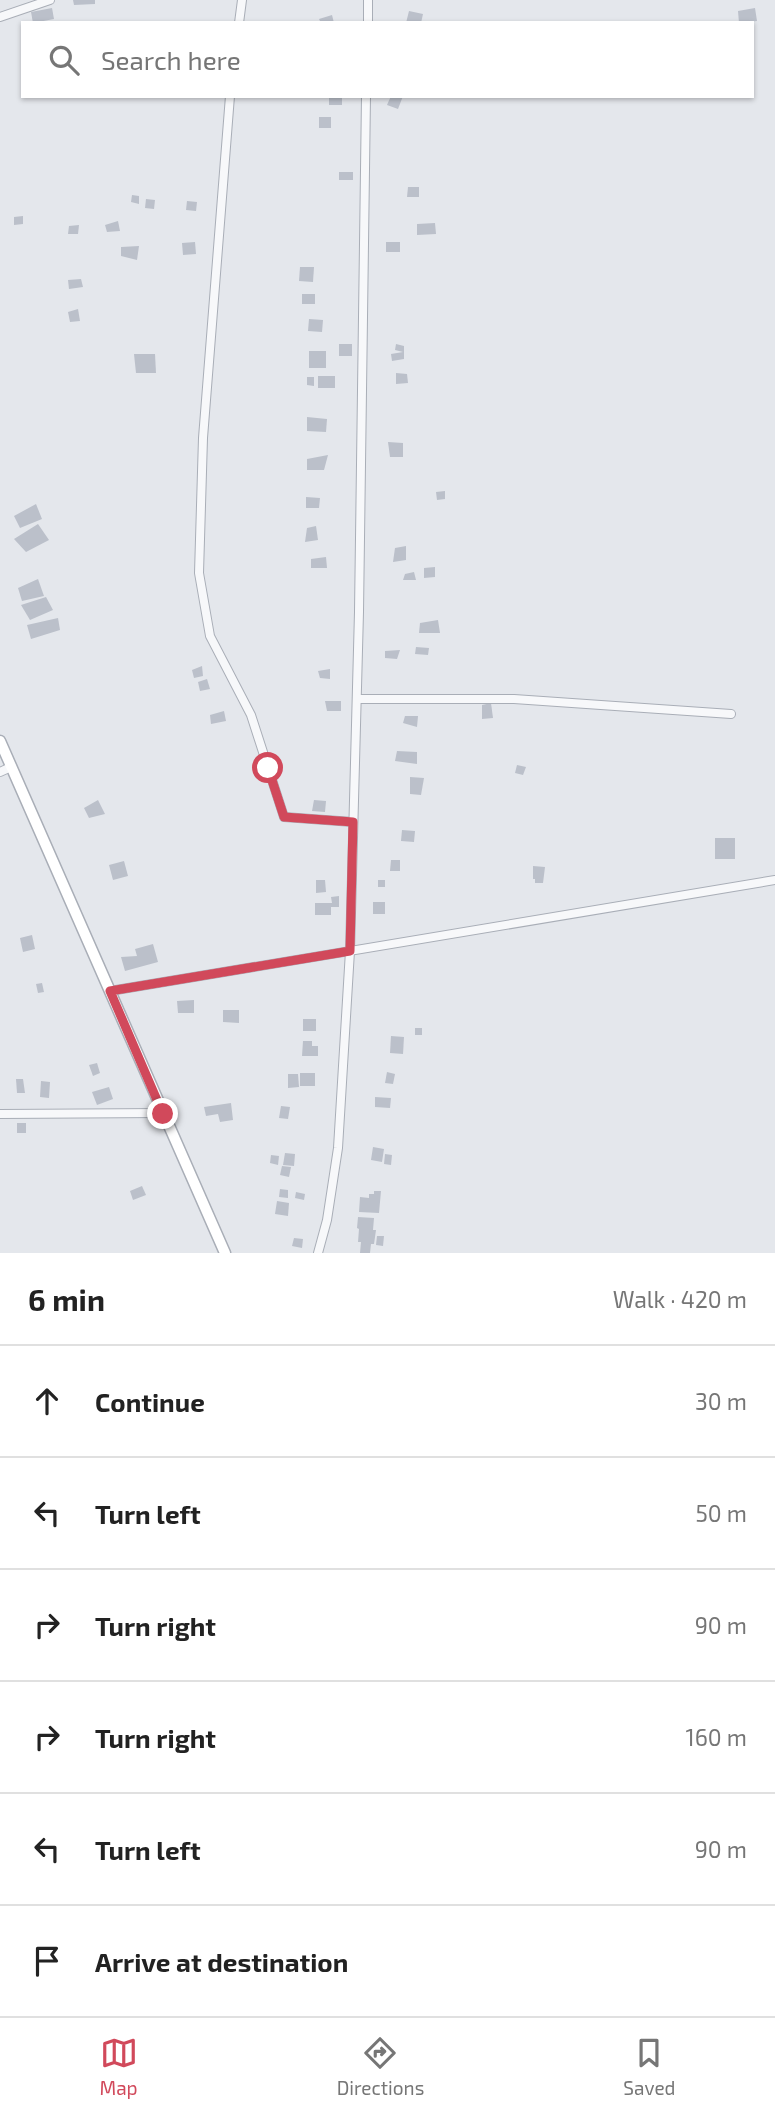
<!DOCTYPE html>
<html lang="en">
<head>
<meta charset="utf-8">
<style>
  body { margin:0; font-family:"Exo 2",sans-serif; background:#f6f6f6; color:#222 }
  .stop { position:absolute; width:21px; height:21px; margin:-16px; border:5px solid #d1495b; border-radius:50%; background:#fff }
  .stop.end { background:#d1495b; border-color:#fff; box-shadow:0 2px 7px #0008 }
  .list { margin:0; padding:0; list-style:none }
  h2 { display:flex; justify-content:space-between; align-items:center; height:91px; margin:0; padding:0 28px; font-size:30px }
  h2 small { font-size:23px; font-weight:400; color:#767676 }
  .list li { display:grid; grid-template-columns:46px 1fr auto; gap:21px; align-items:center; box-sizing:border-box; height:112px; padding:0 28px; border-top:2px solid #e0e0e0 }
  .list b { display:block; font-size:26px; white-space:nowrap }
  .list em { font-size:23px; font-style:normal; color:#767676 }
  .icon { flex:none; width:38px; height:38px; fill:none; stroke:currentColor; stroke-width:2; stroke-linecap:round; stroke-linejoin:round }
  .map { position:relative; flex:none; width:775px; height:1253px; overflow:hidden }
  .search { position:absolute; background:#fff; box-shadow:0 2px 5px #0004; left:21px; right:21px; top:21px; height:77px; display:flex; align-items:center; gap:18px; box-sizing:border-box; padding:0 24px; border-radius:0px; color:#767676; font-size:26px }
  .sheet { height:763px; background:#fff }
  nav { display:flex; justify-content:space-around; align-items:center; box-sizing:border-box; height:98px; border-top:2px solid #e0e0e0; background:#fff; font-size:19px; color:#767676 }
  nav a { display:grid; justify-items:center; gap:4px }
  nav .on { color:#d1495b }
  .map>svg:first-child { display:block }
</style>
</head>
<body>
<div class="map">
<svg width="775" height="1253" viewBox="0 0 775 1253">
  <rect width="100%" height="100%" fill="#e4e7ec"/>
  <g fill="#bbc0ca">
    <polygon points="73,0 95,0 95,4 74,5"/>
    <polygon points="52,8 54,19 33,23 31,12"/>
    <polygon points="755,8 757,21 739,23 738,11"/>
    <polygon points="409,11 423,14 421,23 406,23"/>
    <polygon points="332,15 334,23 321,23 319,19"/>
    <rect x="329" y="96" width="13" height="9"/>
    <polygon points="391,96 403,96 398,109 387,105"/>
    <rect x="319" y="117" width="12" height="11"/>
    <rect x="339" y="172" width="14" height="8"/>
    <polygon points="408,187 419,187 419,197 407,197"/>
    <polygon points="132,195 139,196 139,204 131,202"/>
    <polygon points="146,199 155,200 154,209 145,208"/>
    <polygon points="187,201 197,202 196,211 186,210"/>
    <polygon points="23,216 23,224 14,225 14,217"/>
    <polygon points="118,221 120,231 107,232 105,225"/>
    <polygon points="435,223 436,234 417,235 417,224"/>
    <polygon points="79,225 78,234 68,234 69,226"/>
    <polygon points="195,242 196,254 183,255 182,243"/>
    <rect x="386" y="242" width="14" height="10"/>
    <polygon points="139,246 137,260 121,256 121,247"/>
    <polygon points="300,267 314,267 313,282 299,281"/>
    <polygon points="81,279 83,287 69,289 68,280"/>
    <rect x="302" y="294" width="13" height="10"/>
    <polygon points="78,309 80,321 70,322 68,312"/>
    <polygon points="309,319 323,320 322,332 308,331"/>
    <rect x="339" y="344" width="13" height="12"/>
    <polygon points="396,344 404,346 404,359 392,361 391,354 403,352 395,350"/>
    <rect x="309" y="351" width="17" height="17"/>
    <polygon points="134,354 155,354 156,373 136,373"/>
    <polygon points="396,373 407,374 408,383 396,384"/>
    <rect x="318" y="376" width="17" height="12"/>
    <polygon points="307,377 314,377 314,386 307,385"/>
    <polygon points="307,417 327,419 326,432 307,431"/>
    <polygon points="388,442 403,443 403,457 390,457"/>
    <polygon points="328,455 324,470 307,470 307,459"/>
    <polygon points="445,491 445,499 437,500 436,492"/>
    <polygon points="306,497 320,498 319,508 306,508"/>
    <polygon points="36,504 42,519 20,528 14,516"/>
    <polygon points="38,524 49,540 26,552 14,539"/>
    <polygon points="316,526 318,540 305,542 307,528"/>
    <polygon points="406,546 406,560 393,562 395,548"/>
    <polygon points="326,557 327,568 311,568 311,559"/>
    <polygon points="435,567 435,577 424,578 424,568"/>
    <polygon points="414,572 416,580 403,580 405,574"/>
    <polygon points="38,579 44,596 22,601 18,588"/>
    <polygon points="46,597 53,610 30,620 21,605"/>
    <polygon points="58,618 60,630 31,639 27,625"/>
    <polygon points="438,620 440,633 419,633 420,623"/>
    <polygon points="416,647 429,648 428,655 415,654"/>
    <polygon points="400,650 397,659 385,658 385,651"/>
    <polygon points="202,666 203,676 194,678 192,670"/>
    <polygon points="330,669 330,679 320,678 318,671"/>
    <polygon points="207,679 210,689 200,691 198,682"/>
    <polygon points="325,701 341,701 341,711 327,711"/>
    <polygon points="491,703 493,718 482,719 482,705"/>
    <polygon points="224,711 226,721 211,724 210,715"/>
    <polygon points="405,716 418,716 417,727 403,723"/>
    <polygon points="397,751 417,752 417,764 395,761"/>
    <polygon points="517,765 526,767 523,775 515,773"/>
    <polygon points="410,777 424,778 421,795 410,794"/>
    <polygon points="98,800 105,814 89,818 84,808"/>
    <polygon points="314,800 326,801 325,812 312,811"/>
    <polygon points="402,830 415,831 414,842 401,841"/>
    <rect x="715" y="838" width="20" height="21"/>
    <polygon points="391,860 400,860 400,871 390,871"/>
    <polygon points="124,861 128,876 113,880 109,865"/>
    <polygon points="533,866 545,867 543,883 535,883 535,879 533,879"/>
    <polygon points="316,880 325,880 326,892 316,893"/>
    <rect x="378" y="880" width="7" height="7"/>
    <polygon points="339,896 339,907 331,907 331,915 315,915 315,903 332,903 331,897"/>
    <rect x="373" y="902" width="12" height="12"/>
    <polygon points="32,935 35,949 23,952 20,938"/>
    <polygon points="153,944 158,962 125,971 121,957 137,956 135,949"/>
    <polygon points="42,983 44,992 38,993 36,984"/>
    <polygon points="194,1000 194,1013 178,1013 177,1001"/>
    <polygon points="223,1010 239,1010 239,1023 223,1022"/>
    <rect x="303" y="1019" width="13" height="12"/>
    <rect x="415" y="1028" width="7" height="7"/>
    <polygon points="391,1036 404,1037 403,1054 390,1053"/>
    <polygon points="303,1041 312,1041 312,1046 318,1046 318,1056 302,1056"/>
    <polygon points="97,1063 100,1073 93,1076 89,1065"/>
    <polygon points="387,1072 395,1074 393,1084 385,1083"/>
    <rect x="300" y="1073" width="15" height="13"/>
    <polygon points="288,1074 298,1074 299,1087 288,1088"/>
    <polygon points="16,1079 23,1079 25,1093 17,1093"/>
    <polygon points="41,1081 50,1082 49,1098 40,1097"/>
    <polygon points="109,1087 113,1099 97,1105 92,1092"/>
    <polygon points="375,1097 391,1098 390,1108 375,1107"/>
    <polygon points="231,1103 233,1120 220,1122 218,1114 206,1116 204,1107"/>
    <polygon points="281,1106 290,1107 288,1119 279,1118"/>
    <rect x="17" y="1123" width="9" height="10"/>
    <polygon points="373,1147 384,1149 382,1162 371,1160"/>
    <polygon points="285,1153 295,1154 294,1166 283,1165"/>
    <polygon points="385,1154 392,1155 391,1165 384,1164"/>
    <polygon points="271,1155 279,1156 278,1165 270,1163"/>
    <polygon points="282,1166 291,1167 289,1177 280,1175"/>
    <polygon points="142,1186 146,1195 133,1200 130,1191"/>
    <polygon points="280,1189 288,1190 288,1198 279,1197"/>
    <polygon points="374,1191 381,1191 379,1213 359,1212 360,1197 369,1198 369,1194 374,1194"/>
    <polygon points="296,1192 305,1194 304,1200 295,1198"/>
    <polygon points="277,1201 289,1203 288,1216 275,1214"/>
    <polygon points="358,1217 374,1218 373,1230 376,1230 374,1244 371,1244 370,1253 360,1253 361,1242 358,1242 359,1229 357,1228"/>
    <polygon points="377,1236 384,1236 383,1246 376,1245"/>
    <polygon points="294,1238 303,1239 302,1248 292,1246"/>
  </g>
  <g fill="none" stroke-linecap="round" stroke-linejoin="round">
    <g stroke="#a9aeb7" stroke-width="10">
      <g id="street">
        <polyline points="0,17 50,0"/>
        <polyline points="239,23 242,0"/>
        <polyline points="368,23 368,0"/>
        <polyline points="230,96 203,438 199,573 210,636 251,715 284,817 353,822"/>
        <polyline points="357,699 514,699 731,714"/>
        <polyline points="0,772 11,767"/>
        <polyline points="110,991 775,880"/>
        <polyline points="0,1114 163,1113"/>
        <polyline points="318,1253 327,1220 338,1148 350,951 359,612 366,96"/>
      </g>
    </g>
    <g stroke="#a9aeb7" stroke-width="13">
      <polyline id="secondary" points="0,741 225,1253"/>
    </g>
    <use href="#street" stroke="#f7f8fa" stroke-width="8"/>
    <use href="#secondary" stroke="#fff" stroke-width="10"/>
  </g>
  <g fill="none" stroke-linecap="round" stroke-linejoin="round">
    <polyline stroke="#d1495b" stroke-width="9" points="163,1114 110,991 350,951 353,822 284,817 268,768"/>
  </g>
</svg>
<div class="stop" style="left:268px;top:768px"></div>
<div class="stop end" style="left:163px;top:1114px"></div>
<div class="search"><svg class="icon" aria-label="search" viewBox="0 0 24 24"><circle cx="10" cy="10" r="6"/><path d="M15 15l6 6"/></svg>Search here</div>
</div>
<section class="sheet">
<h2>6 min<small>Walk · 420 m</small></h2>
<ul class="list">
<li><svg class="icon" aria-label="ahead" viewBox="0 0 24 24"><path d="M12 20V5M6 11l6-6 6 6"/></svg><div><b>Continue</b></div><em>30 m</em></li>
<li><svg class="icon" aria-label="left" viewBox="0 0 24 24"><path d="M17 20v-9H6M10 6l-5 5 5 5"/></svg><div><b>Turn left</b></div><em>50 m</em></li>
<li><svg class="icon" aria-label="right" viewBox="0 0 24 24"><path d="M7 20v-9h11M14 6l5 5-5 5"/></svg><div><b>Turn right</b></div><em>90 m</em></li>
<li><svg class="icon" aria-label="right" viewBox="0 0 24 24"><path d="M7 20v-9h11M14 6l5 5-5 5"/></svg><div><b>Turn right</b></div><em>160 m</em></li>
<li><svg class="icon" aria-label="left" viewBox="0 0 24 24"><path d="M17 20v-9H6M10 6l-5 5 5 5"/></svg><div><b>Turn left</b></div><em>90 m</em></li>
<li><svg class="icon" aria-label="arrive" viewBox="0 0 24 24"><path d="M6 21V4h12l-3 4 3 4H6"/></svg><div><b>Arrive at destination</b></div></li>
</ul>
</section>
<nav>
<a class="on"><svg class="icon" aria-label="map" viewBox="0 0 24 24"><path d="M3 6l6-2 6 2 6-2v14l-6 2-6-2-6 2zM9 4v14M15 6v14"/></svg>Map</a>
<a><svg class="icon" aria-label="directions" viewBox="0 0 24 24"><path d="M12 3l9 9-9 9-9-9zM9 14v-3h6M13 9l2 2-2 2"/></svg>Directions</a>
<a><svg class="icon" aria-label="saved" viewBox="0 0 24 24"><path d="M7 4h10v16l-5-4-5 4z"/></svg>Saved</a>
</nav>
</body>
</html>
